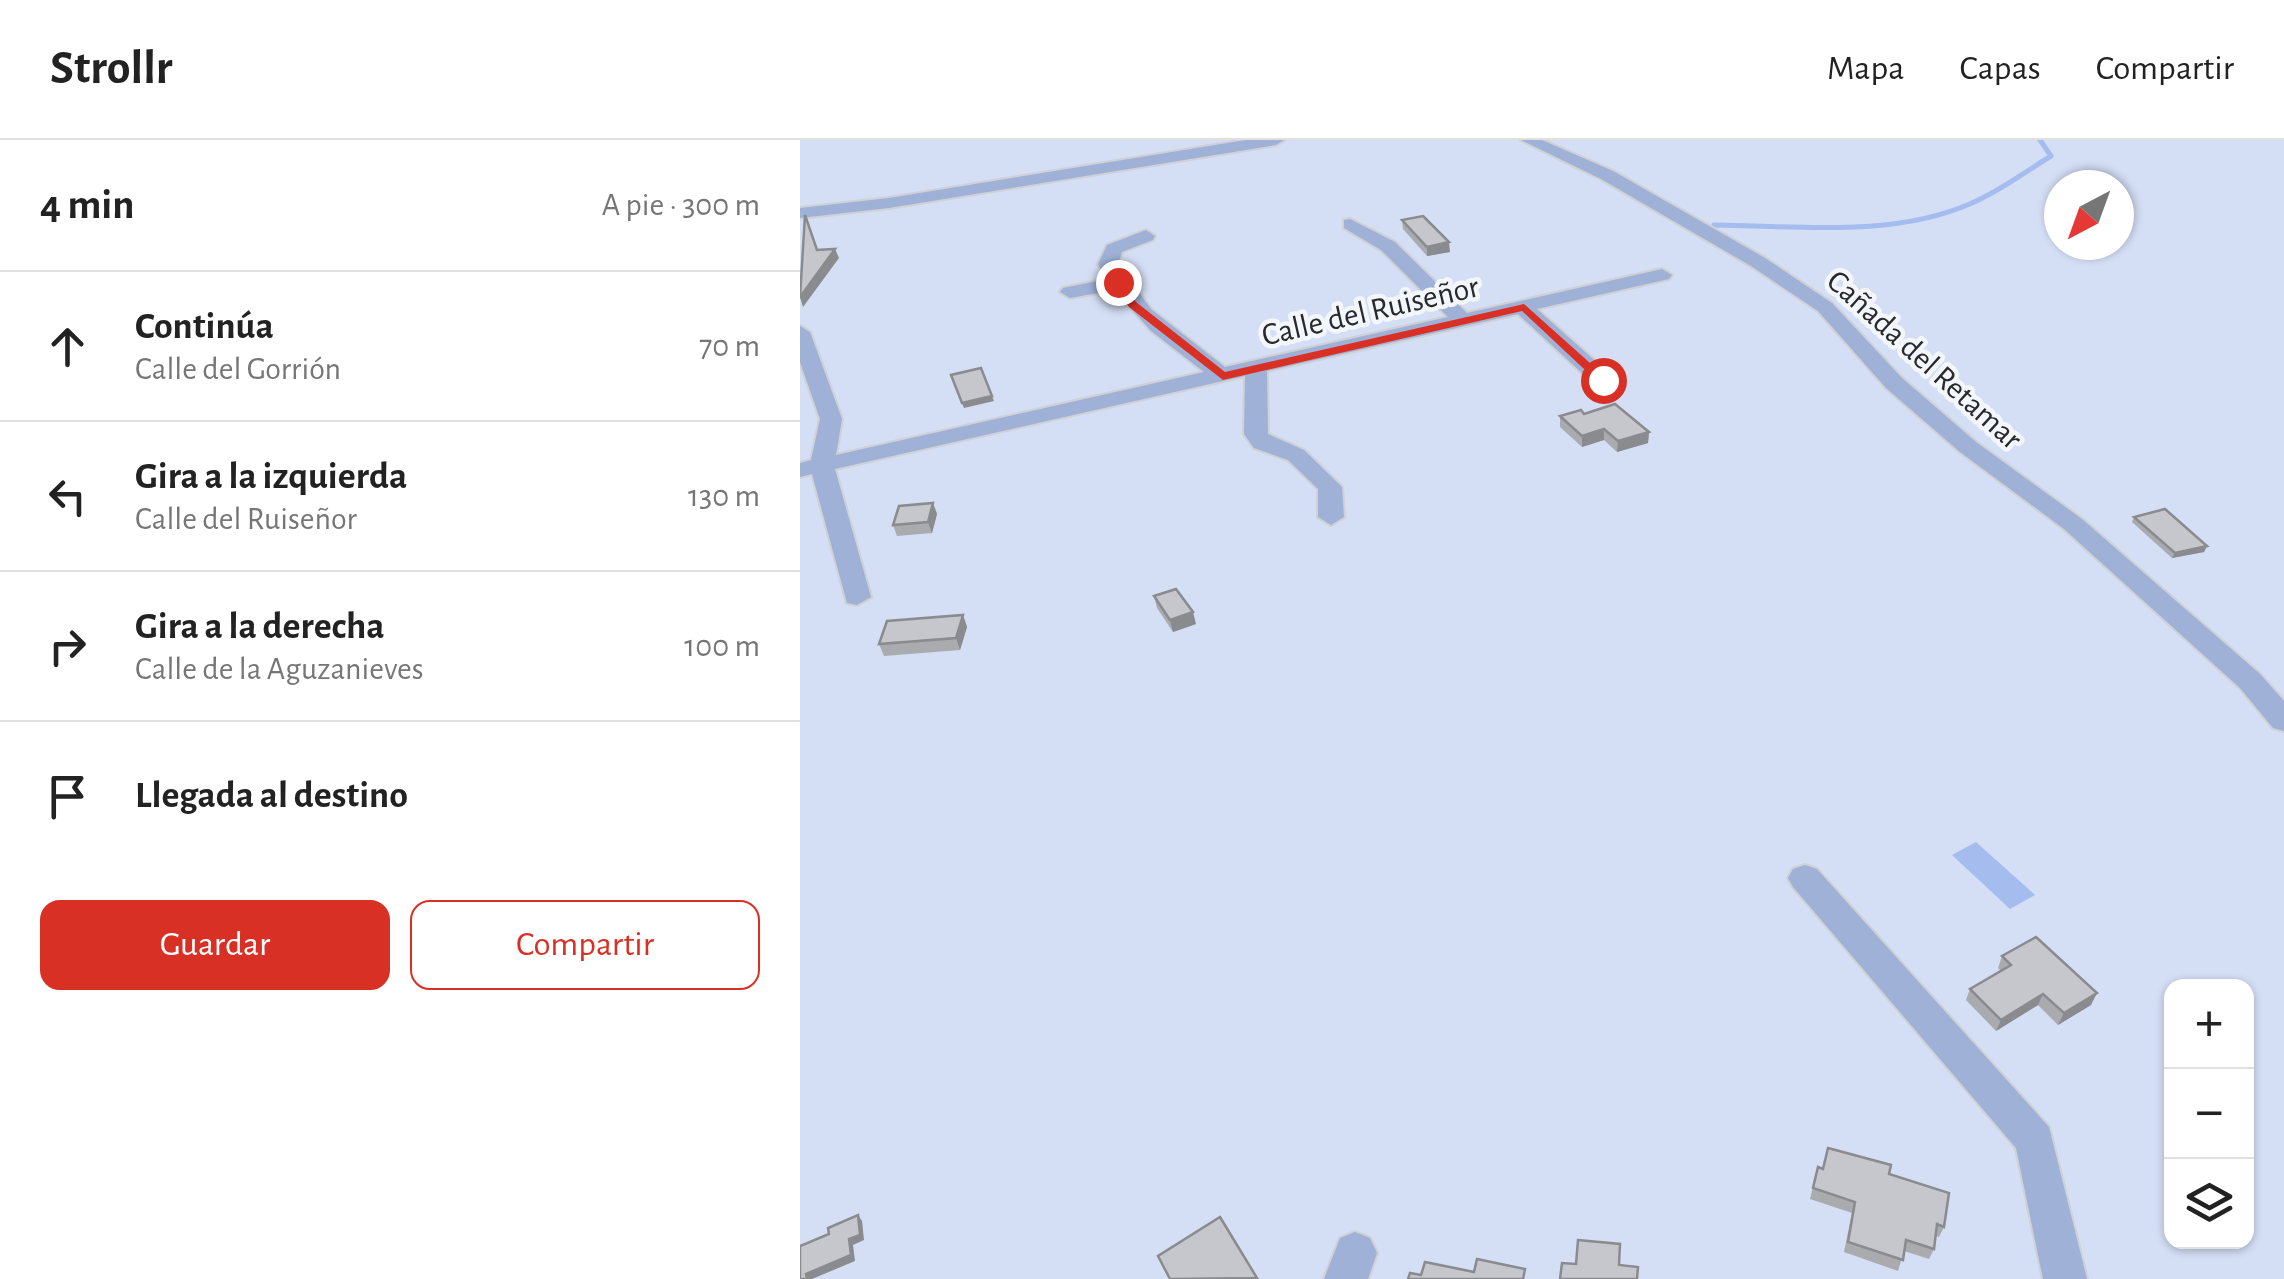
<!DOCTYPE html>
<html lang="es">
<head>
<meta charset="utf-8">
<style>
  body { margin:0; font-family:"Alegreya Sans",sans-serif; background:#f2f2f2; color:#222 }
  .controls { position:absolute; right:30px; bottom:30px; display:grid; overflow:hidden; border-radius:20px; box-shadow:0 2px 8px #0004 }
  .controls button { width:90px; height:90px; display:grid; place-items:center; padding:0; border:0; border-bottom:2px solid #e0e0e0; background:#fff; color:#222; font:50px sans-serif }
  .compass { position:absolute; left:1244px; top:30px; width:90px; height:90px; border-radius:50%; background:#fff; box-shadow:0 2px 8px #0004; rotate:221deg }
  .stop { position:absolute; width:30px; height:30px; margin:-22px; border:8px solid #d93025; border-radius:50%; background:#fff }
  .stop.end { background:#d93025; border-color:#fff; box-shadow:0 2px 10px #0008 }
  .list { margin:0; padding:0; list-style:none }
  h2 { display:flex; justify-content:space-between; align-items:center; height:130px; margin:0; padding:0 40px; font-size:42px }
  h2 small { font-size:32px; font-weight:400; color:#767676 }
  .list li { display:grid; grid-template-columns:65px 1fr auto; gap:30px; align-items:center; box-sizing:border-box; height:150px; padding:0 40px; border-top:2px solid #e0e0e0 }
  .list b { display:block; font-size:38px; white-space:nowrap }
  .list p { margin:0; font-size:32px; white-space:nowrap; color:#767676 }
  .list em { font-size:32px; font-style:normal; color:#767676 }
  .actions { display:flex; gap:20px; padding:30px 40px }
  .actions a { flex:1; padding:22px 0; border:2px solid #d93025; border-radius:20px; text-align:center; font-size:35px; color:#d93025 }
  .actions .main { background:#d93025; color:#fff }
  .icon { flex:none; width:55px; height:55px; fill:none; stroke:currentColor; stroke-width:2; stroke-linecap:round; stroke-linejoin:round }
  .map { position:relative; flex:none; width:1484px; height:1139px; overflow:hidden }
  header { display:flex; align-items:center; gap:60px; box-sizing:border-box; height:140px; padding:0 50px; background:#fff; border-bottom:2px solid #e0e0e0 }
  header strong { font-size:48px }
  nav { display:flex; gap:55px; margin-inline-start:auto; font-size:35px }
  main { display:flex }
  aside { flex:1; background:#fff }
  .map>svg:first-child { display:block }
</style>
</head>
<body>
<header>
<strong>Strollr</strong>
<nav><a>Mapa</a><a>Capas</a><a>Compartir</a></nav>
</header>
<main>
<aside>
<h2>4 min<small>A pie · 300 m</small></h2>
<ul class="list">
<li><svg class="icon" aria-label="ahead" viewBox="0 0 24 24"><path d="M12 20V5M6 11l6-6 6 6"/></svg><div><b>Continúa</b><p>Calle del Gorrión</p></div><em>70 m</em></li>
<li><svg class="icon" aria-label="left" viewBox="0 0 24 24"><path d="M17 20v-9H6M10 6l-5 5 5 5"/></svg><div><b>Gira a la izquierda</b><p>Calle del Ruiseñor</p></div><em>130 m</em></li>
<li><svg class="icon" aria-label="right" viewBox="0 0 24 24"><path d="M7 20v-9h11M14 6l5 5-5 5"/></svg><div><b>Gira a la derecha</b><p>Calle de la Aguzanieves</p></div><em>100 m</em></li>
<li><svg class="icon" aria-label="arrive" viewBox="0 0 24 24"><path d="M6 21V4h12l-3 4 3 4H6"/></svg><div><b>Llegada al destino</b></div></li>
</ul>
<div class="actions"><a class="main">Guardar</a><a>Compartir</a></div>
</aside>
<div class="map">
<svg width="1484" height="1139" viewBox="0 0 1484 1139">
  <rect width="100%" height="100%" fill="#f3f6fb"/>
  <path fill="#d4def5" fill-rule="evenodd" d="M 0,0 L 1484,0 L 1484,1139 L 0,1139 ZM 1259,45 L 1319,45 L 1319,105 L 1259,105 ZM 1372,846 L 1446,846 L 1446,1102 L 1372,1102 Z"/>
  <polygon fill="#a5bcef" points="1176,702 1235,755 1210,769 1152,715"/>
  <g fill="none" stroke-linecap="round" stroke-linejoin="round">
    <path stroke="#a5bcef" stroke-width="5" d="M 914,85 C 998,86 1093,98 1172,63 C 1200,51 1225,32 1251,16 L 1240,0"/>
    <g stroke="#ced1d5" stroke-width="4">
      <g id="minor">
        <polygon points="446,0 484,0 476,5 89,68 0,78 0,68 89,58"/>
        <polygon points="721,0 742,0 813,31 965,118 1032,163 1102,238 1176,302 1282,379 1460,534 1484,561 1484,591 1473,588 1440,548 1264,389 1160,312 1086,248 1018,171 951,126 801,39"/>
        <polygon points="550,79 595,102 667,173 862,129 872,135 869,139 737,169 811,235 814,240 803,247 795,245 718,174 467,231 468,294 504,310 542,347 544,377 531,385 518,377 518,349 488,320 454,308 444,294 445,236 35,329 71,457 57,465 47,463 12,334 0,337 0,323 11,320 20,279 0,222 0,186 10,192 42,279 36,315 404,232 351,191 314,150 270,158 260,152 263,148 307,139 298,124 307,105 346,90 355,96 353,100 322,112 318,124 351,169 425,227 648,177 581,110 544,88 544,80"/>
        <polygon points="1005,725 1017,729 1249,987 1287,1139 1243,1139 1216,1008 993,747 988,738 993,729"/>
        <polygon points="555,1092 570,1098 577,1113 568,1139 524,1139 540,1098"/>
      </g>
    </g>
    <use href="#minor" fill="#a0b1d7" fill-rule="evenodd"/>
  </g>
  <g fill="#a9abaf">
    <polygon points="602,80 650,112 627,116 603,89"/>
    <polygon points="784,274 849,292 848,303 817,312 804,300 782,307 760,287 760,276"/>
    <polygon points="133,363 137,374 132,393 97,396 93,385"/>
    <polygon points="1334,377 1407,406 1404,412 1372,418 1332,382"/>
    <polygon points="354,456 396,484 373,492 357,468"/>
    <polygon points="163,475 167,487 160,510 84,516 79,504"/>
    <polygon points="1202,816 1291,865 1258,885 1238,865 1196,891 1166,860 1170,849 1201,831 1198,828"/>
    <polygon points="1018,1027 1089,1034 1144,1087 1139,1097 1136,1096 1134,1109 1129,1119 1104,1111 1098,1131 1044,1112 1052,1073 1010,1059"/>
  </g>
  <g fill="#8a8b8f">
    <polygon points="649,102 650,112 627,116 627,107"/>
    <polygon points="35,109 39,118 3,167 0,157"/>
    <polygon points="192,256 194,261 164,268 162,263"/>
    <polygon points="804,289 804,300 782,307 782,296"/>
    <polygon points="849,292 848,303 817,312 818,301"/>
    <polygon points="133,363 137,374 132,393 128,382"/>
    <polygon points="1407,406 1404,412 1372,418 1375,413"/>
    <polygon points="393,472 396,484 373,492 370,480"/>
    <polygon points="163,475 167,487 160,510 156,498"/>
    <polygon points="1297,853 1291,865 1258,885 1264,873"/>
    <polygon points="1243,854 1238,865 1196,891 1201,880"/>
    <polygon points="58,1075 62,1081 64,1100 53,1105 55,1121 12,1139 7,1139 6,1134 49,1099"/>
  </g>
  <g fill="#c5c7cc" stroke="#8a8b8f" stroke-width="2.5">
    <polygon points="5,75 17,110 35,109 0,157"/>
    <polygon points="623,76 649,102 627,107 602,80"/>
    <polygon points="181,228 192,256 162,263 151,235"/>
    <polygon points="815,264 849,292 818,301 804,289 782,296 760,276 781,270 784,274"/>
    <polygon points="133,363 128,382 93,385 99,366"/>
    <polygon points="1365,369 1407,406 1375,413 1334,377"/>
    <polygon points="376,449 393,472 370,480 354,456"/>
    <polygon points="163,475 156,498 79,504 87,481"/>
    <polygon points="1236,797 1297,853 1264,873 1243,854 1201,880 1170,849 1211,825 1202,816"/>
    <polygon points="1028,1008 1091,1025 1089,1034 1149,1053 1144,1087 1137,1084 1134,1109 1106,1100 1103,1120 1048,1102 1055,1062 1013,1048 1018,1027 1023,1029"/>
    <polygon points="58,1075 60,1095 49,1099 51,1115 6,1134 7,1139 0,1139 0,1106 29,1094 28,1088"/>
    <polygon points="420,1077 457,1138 370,1139 358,1116"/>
    <polygon points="778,1100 820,1104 819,1125 838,1127 837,1139 760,1139 762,1123 776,1124"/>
    <polygon points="677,1119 725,1129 723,1139 608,1139 610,1133 621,1135 625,1122 674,1132"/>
  </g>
  <polygon fill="#d93025" points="318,139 336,162 425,232 724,164 809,240 799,243 722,171 423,240 329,167 312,142"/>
  <g text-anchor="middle" stroke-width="9" stroke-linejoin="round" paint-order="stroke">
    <g font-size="32" fill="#28292a" stroke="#f3f6fb">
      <text transform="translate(570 170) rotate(-13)" y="11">Calle del Ruiseñor</text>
      <text transform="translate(1125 219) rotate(42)" y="11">Cañada del Retamar</text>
    </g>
  </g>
</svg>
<div class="controls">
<button>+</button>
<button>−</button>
<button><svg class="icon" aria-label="layers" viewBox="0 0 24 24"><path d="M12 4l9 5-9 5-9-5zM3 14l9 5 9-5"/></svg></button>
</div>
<svg class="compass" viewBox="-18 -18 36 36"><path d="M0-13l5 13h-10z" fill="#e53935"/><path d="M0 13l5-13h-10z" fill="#767676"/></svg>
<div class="stop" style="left:803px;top:240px"></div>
<div class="stop end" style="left:318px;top:142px"></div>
</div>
</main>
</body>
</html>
